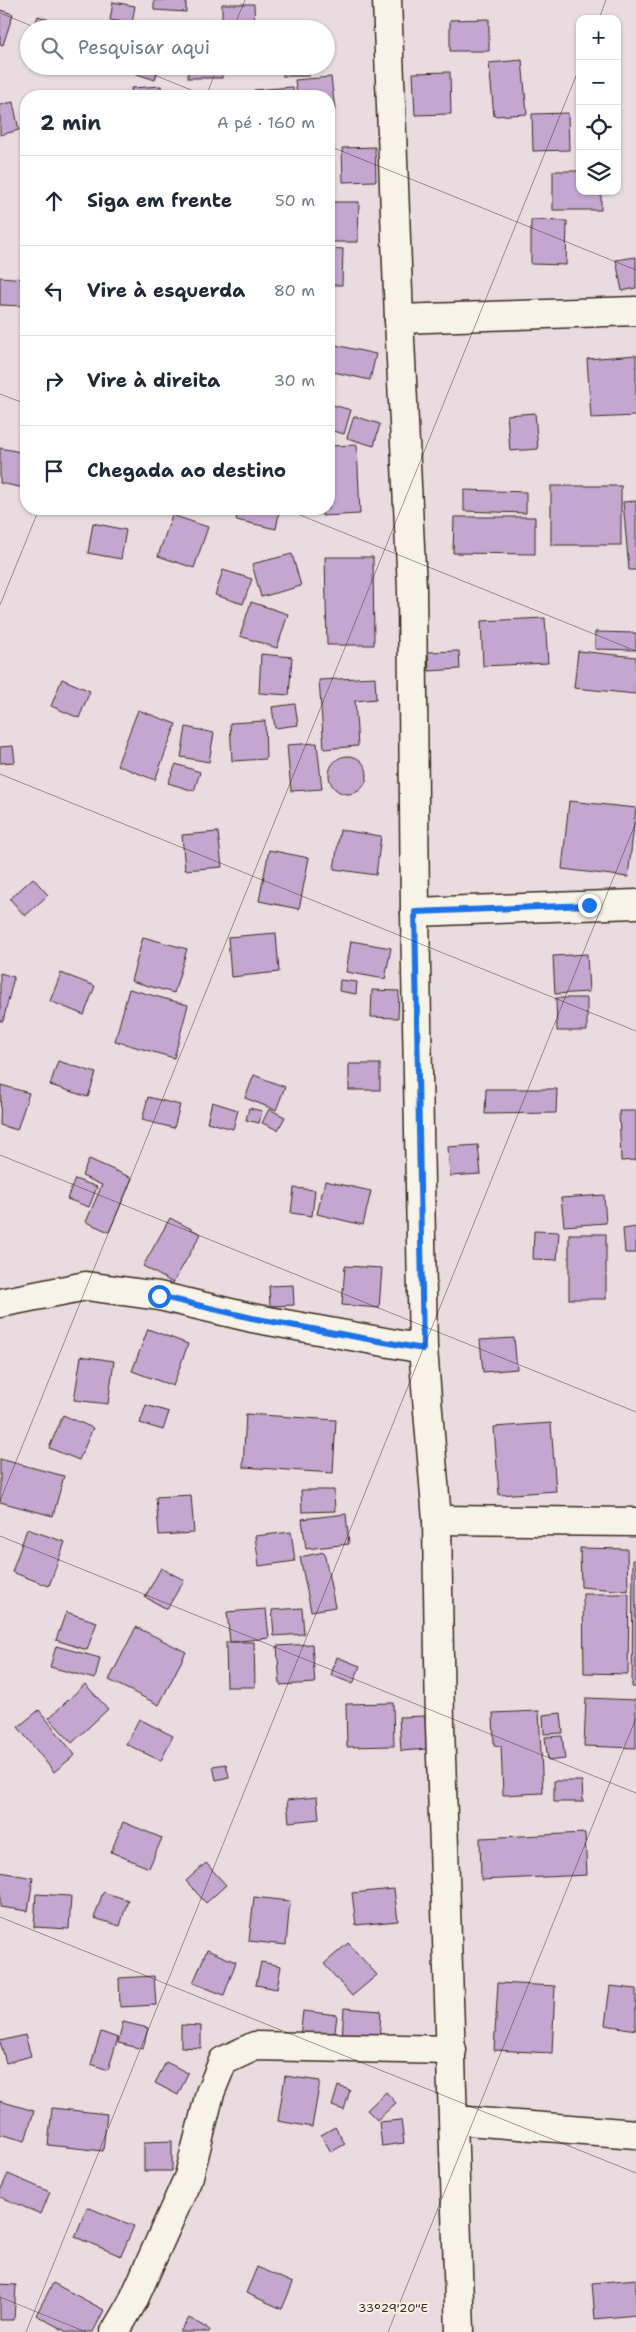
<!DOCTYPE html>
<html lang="pt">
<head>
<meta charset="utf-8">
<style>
  body { margin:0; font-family:"Shantell Sans",sans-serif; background:#f2f2f3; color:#1f2937 }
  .controls { position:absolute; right:15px; top:15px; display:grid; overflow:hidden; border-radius:10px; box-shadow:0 1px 4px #0004 }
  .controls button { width:45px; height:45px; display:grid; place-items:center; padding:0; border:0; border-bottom:1px solid #e0e1e3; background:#fff; color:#1f2937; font:25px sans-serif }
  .stop { position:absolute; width:15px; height:15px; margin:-11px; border:4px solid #1a73e8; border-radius:50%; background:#fff }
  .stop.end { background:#1a73e8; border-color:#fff; box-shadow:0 1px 5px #0008 }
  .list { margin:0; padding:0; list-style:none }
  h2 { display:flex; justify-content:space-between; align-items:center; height:65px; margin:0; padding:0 20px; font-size:21px }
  h2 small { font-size:16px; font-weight:400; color:#747a83 }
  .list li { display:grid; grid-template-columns:32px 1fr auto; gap:15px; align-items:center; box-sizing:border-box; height:90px; padding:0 20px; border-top:1px solid #e0e1e3 }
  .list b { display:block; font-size:19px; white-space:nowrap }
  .list em { font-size:16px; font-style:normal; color:#747a83 }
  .icon { flex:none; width:28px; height:28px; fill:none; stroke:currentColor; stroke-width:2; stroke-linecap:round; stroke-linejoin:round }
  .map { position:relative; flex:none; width:636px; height:2332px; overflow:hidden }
  .search { position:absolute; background:#fff; box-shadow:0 1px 4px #0004; left:20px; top:20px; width:315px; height:55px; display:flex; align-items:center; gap:12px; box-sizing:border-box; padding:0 18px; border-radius:28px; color:#747a83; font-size:19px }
  .panel { position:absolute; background:#fff; box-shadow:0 1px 4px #0004; left:20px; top:90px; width:315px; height:425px; border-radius:20px }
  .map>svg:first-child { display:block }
</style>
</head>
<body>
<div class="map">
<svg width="636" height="2332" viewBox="0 0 636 2332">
  <rect width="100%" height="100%" fill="#e8dce1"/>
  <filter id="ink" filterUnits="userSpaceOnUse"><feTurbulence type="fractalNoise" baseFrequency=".02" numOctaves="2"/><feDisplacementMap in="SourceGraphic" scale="10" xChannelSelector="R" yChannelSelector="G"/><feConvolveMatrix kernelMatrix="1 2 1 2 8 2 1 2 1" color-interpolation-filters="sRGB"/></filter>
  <g filter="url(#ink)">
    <g fill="#c4a6d1" stroke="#3b2a1e">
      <polygon points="154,0 186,0 186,12 154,10"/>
      <polygon points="113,2 135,6 132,23 110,20"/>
      <polygon points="222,4 254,4 255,29 222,29"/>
      <polygon points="0,10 13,14 3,45 0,44"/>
      <polygon points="38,16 67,26 66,29 34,29"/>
      <polygon points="489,19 489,51 450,51 450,20"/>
      <polygon points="522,60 527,114 494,116 489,63"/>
      <polygon points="136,66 159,66 155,80 134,73"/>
      <rect x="188" y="66" width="34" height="12"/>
      <rect x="230" y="66" width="36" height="7"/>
      <rect x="283" y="66" width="26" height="10"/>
      <polygon points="450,72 451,114 415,115 413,73"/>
      <polygon points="331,77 335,110 329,111 329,96 297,96 295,80"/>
      <polygon points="161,86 162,96 132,96 131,88"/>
      <polygon points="293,87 293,96 255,96 254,90"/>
      <polygon points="13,102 19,130 0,135 0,105"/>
      <polygon points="568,113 569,150 533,151 532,114"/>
      <polygon points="329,144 331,144 334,175 329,175"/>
      <polygon points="375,147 376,181 343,182 342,148"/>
      <polygon points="553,171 580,171 580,191 601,191 601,210 553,210"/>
      <polygon points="329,202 359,202 358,242 329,242"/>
      <polygon points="531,220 567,221 566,265 531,264"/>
      <polygon points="329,248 343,249 342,285 329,285"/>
      <polygon points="636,257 636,288 622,291 616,260"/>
      <polygon points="0,277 26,279 24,306 0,305"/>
      <polygon points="335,345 376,354 370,380 329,371"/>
      <polygon points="636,355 636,416 591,418 587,359"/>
      <polygon points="329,404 351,410 344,434 329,430"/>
      <polygon points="535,413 538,449 510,451 507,415"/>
      <polygon points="354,416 380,424 374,446 347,438"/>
      <polygon points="357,445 360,514 322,516 322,509 329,509 329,446"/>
      <polygon points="0,448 26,453 24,488 0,483"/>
      <rect x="551" y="486" width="70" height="59"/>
      <polygon points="464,490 526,492 526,513 464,511"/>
      <polygon points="636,501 636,570 629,570 623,502"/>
      <polygon points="39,509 61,509 40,513"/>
      <polygon points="239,509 280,509 276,529 236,520"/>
      <polygon points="172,515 208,527 194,568 158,556"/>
      <polygon points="454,517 535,517 535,554 453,553"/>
      <polygon points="93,523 126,530 121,559 88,553"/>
      <polygon points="292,554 301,586 261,597 252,564"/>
      <polygon points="325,557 373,557 374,645 327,645"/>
      <polygon points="223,570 252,579 243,604 215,595"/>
      <polygon points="251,602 288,614 277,648 240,636"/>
      <polygon points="545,618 548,663 483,666 481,621"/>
      <polygon points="595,632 636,633 636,650 595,649"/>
      <polygon points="459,651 460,669 429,671 428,652"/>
      <polygon points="578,651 636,657 636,694 574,688"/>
      <polygon points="261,654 292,657 289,695 259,693"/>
      <polygon points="375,677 376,699 355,701 358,746 324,749 319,680"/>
      <polygon points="62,679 90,691 79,718 51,706"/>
      <polygon points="295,704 298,725 275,728 272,707"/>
      <polygon points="138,710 176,724 155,780 117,765"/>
      <polygon points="265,721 266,759 232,761 230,723"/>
      <polygon points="186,727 214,733 209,762 181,757"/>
      <polygon points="317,743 322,789 291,791 287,745"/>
      <polygon points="13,746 15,762 0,763 0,747"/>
      <circle cx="348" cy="775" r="19"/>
      <polygon points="176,764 200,772 194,791 168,783"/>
      <polygon points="569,801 636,808 628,877 562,869"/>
      <polygon points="340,830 381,836 376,875 334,869"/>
      <polygon points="218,832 222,867 185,870 182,835"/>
      <polygon points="269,850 309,858 299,909 259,901"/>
      <polygon points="33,878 48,895 25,916 10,899"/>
      <polygon points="276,933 279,972 231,977 228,937"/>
      <polygon points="143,937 187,949 174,993 131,981"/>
      <polygon points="351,941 391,948 385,979 346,972"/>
      <polygon points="587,954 589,992 555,994 553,956"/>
      <polygon points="0,973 14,977 3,1021 0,1021"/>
      <polygon points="61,973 95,986 84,1015 50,1001"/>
      <polygon points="340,980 357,982 356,994 339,991"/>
      <polygon points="129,989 188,1005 174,1058 115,1041"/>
      <polygon points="372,990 399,991 398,1018 371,1017"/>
      <polygon points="556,998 587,998 587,1031 557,1031"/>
      <polygon points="58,1061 96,1073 88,1097 50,1085"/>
      <rect x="349" y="1064" width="31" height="26"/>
      <polygon points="254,1075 285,1087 276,1110 245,1098"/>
      <polygon points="1,1085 29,1093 17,1130 0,1125"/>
      <polygon points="486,1089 557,1089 556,1113 485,1114"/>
      <polygon points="148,1097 180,1105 174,1128 142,1120"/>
      <polygon points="212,1102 238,1110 233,1129 207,1122"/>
      <polygon points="249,1108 262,1111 259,1123 246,1120"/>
      <polygon points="269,1109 285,1117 278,1130 262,1123"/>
      <polygon points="619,1111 636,1111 636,1160 621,1161"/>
      <polygon points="478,1145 481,1174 450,1176 448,1147"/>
      <polygon points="89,1159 132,1178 109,1232 86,1222 102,1185 82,1176"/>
      <polygon points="75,1179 97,1187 89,1207 67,1199"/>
      <polygon points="325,1181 371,1191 363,1225 317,1214"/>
      <polygon points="294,1188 315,1190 312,1216 291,1213"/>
      <polygon points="604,1195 606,1223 564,1226 561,1198"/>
      <polygon points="170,1218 201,1234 173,1283 143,1266"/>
      <polygon points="636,1227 636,1253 625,1253 623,1229"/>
      <polygon points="534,1231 559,1232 557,1260 533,1259"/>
      <rect x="569" y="1234" width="37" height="65"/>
      <polygon points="345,1266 382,1268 379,1308 342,1305"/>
      <polygon points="293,1285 294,1305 270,1306 269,1286"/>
      <polygon points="148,1329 188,1344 173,1386 132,1371"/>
      <polygon points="514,1338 517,1369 483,1372 480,1340"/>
      <polygon points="81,1356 114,1361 108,1404 74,1400"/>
      <polygon points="146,1405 169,1412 163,1430 140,1423"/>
      <polygon points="246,1414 336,1420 333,1473 243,1467"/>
      <polygon points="63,1415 93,1428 79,1460 49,1448"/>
      <polygon points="551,1423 556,1491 499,1495 494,1427"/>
      <polygon points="0,1459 64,1476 53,1516 0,1502"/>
      <polygon points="301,1490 334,1490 335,1511 302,1512"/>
      <polygon points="191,1495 194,1533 159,1535 156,1497"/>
      <polygon points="346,1514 349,1544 306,1549 302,1519"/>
      <polygon points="27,1529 65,1542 49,1586 12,1572"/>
      <polygon points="291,1532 295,1561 259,1566 255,1536"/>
      <polygon points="580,1548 627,1549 628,1591 581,1587"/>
      <polygon points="324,1552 335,1607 311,1611 300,1557"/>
      <polygon points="633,1560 636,1560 636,1687 632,1687"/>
      <polygon points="161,1568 184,1580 167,1609 145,1597"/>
      <polygon points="583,1594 629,1594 628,1674 584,1673"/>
      <polygon points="302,1608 304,1634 274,1636 272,1610"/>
      <polygon points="266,1609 269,1638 230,1642 227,1612"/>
      <polygon points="66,1612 97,1622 87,1650 56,1640"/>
      <polygon points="136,1627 186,1652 159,1705 109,1680"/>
      <polygon points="226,1642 254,1642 255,1687 227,1687"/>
      <polygon points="312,1644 315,1683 280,1685 277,1646"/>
      <polygon points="56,1646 100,1658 95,1679 50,1667"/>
      <polygon points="337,1657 360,1666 353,1684 331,1675"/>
      <polygon points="85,1684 108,1709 72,1743 49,1718"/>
      <polygon points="586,1698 636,1700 636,1748 584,1746"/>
      <polygon points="393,1703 394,1746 347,1747 346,1704"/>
      <polygon points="39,1710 75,1755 54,1772 18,1727"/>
      <polygon points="539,1711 543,1793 503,1795 501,1746 494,1745 493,1713"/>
      <polygon points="561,1713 563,1733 544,1734 543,1715"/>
      <polygon points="425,1716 427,1749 401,1751 399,1717"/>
      <polygon points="139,1719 173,1736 161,1761 126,1744"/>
      <polygon points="562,1736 565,1759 548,1761 545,1737"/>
      <polygon points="226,1764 229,1777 216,1780 213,1766"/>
      <polygon points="554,1781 582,1781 583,1802 554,1802"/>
      <polygon points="317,1797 319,1819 289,1822 287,1800"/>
      <polygon points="123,1822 162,1838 149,1868 111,1852"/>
      <polygon points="585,1833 587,1875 481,1880 480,1838"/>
      <polygon points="206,1863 226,1885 206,1903 186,1881"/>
      <polygon points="0,1872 33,1878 28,1911 0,1907"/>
      <polygon points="394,1889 398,1921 356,1925 352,1893"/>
      <polygon points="103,1892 128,1900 120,1926 94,1918"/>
      <polygon points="36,1894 71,1896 69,1929 34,1927"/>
      <polygon points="254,1897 290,1901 286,1945 249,1941"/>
      <polygon points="348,1943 377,1975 352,1996 324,1964"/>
      <polygon points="207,1950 236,1962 224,1995 193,1983"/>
      <polygon points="261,1962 281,1966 277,1989 256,1985"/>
      <polygon points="154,1976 156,2005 120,2007 119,1978"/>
      <polygon points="498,1983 555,1986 552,2053 494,2050"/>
      <polygon points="610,1986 636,1989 636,2030 605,2025"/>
      <polygon points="344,2008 381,2011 379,2042 342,2039"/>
      <polygon points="303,2011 337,2015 334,2040 300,2036"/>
      <polygon points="123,2022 148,2028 143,2049 118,2043"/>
      <polygon points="181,2025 201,2026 201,2048 181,2047"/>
      <polygon points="101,2032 118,2038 108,2070 91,2064"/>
      <polygon points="25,2035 31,2056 6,2063 0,2041"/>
      <polygon points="166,2062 188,2073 178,2095 155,2083"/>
      <polygon points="285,2076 320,2081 312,2127 278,2121"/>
      <polygon points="338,2086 350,2090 344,2110 332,2106"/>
      <polygon points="386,2092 396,2103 377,2120 367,2110"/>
      <polygon points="0,2101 34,2111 25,2141 0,2134"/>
      <polygon points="52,2108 107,2114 103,2151 48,2145"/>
      <polygon points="401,2120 404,2143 382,2146 379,2122"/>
      <polygon points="335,2127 345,2144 331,2152 321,2135"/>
      <polygon points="172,2141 172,2171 144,2171 144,2142"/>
      <polygon points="8,2174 50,2192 41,2214 0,2197 0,2191"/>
      <polygon points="87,2207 134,2226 121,2256 75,2237"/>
      <polygon points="257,2267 293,2283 282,2309 246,2293"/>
      <polygon points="636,2279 636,2315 595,2319 592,2283"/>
      <polygon points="53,2283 104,2310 93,2332 67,2332 36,2315"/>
      <polygon points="0,2284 16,2285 14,2320 0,2320"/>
      <polygon points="189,2318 210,2330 209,2332 180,2332"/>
    </g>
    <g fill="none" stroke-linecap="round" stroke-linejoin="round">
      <g stroke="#3b2a1e" stroke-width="31">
        <g id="minor">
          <polyline points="387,0 399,319 412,588 415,912 423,1349 437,1520 440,1726 460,2332"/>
          <polyline points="399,319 636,311"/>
          <polyline points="415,912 636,904"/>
          <polyline points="0,1303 86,1286 159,1296 252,1318 423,1349"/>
          <polyline points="437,1520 636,1522"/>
          <polyline points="454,2120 636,2134"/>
          <polyline points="115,2332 133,2301 189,2176 210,2093 223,2061 255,2046 452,2050"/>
        </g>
      </g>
      <use href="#minor" stroke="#f7f3e8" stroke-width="28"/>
    </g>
  </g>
  <g fill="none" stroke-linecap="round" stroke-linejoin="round" filter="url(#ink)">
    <polyline stroke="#1a73e8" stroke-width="6" points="159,1296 252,1318 423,1349 415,912 589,905"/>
  </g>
  <path fill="none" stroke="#3b2a1e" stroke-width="1" stroke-opacity="0.45" d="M 0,13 L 39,29M 599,19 L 606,0M 233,29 L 245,0M 132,66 L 206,96M 206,96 L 218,66M 329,146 L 636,270M 0,394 L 26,404M 285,509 L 636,651M 0,605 L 39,509M 0,774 L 636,1031M 0,1155 L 636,1412M 0,1501 L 580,66M 0,1536 L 636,1793M 0,1917 L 636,2173M 0,2297 L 86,2332M 26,2332 L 636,822M 388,2332 L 636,1718"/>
  <g font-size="12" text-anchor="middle" fill="#3b2a1e" stroke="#f7f3e8" stroke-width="4" stroke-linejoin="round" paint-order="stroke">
    <text x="393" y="2312">33°29'20"E</text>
  </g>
</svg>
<div class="controls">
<button>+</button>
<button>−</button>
<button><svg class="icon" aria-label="locate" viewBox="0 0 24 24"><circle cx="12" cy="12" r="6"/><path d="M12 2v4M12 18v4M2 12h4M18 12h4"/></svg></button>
<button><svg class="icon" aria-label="layers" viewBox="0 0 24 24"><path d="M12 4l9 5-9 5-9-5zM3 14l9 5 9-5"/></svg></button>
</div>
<div class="stop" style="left:159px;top:1296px"></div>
<div class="stop end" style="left:589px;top:905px"></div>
<div class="search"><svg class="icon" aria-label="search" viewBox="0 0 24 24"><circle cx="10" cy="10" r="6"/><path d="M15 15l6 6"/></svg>Pesquisar aqui</div>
<section class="panel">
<h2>2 min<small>A pé · 160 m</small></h2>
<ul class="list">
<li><svg class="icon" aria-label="ahead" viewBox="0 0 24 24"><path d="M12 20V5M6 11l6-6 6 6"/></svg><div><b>Siga em frente</b></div><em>50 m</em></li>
<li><svg class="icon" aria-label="left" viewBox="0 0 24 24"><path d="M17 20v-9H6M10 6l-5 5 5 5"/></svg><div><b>Vire à esquerda</b></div><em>80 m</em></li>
<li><svg class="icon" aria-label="right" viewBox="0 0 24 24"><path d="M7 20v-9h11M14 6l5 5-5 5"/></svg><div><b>Vire à direita</b></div><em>30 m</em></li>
<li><svg class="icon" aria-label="arrive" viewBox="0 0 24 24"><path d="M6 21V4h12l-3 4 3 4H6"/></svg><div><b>Chegada ao destino</b></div></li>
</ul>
</section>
</div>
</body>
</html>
